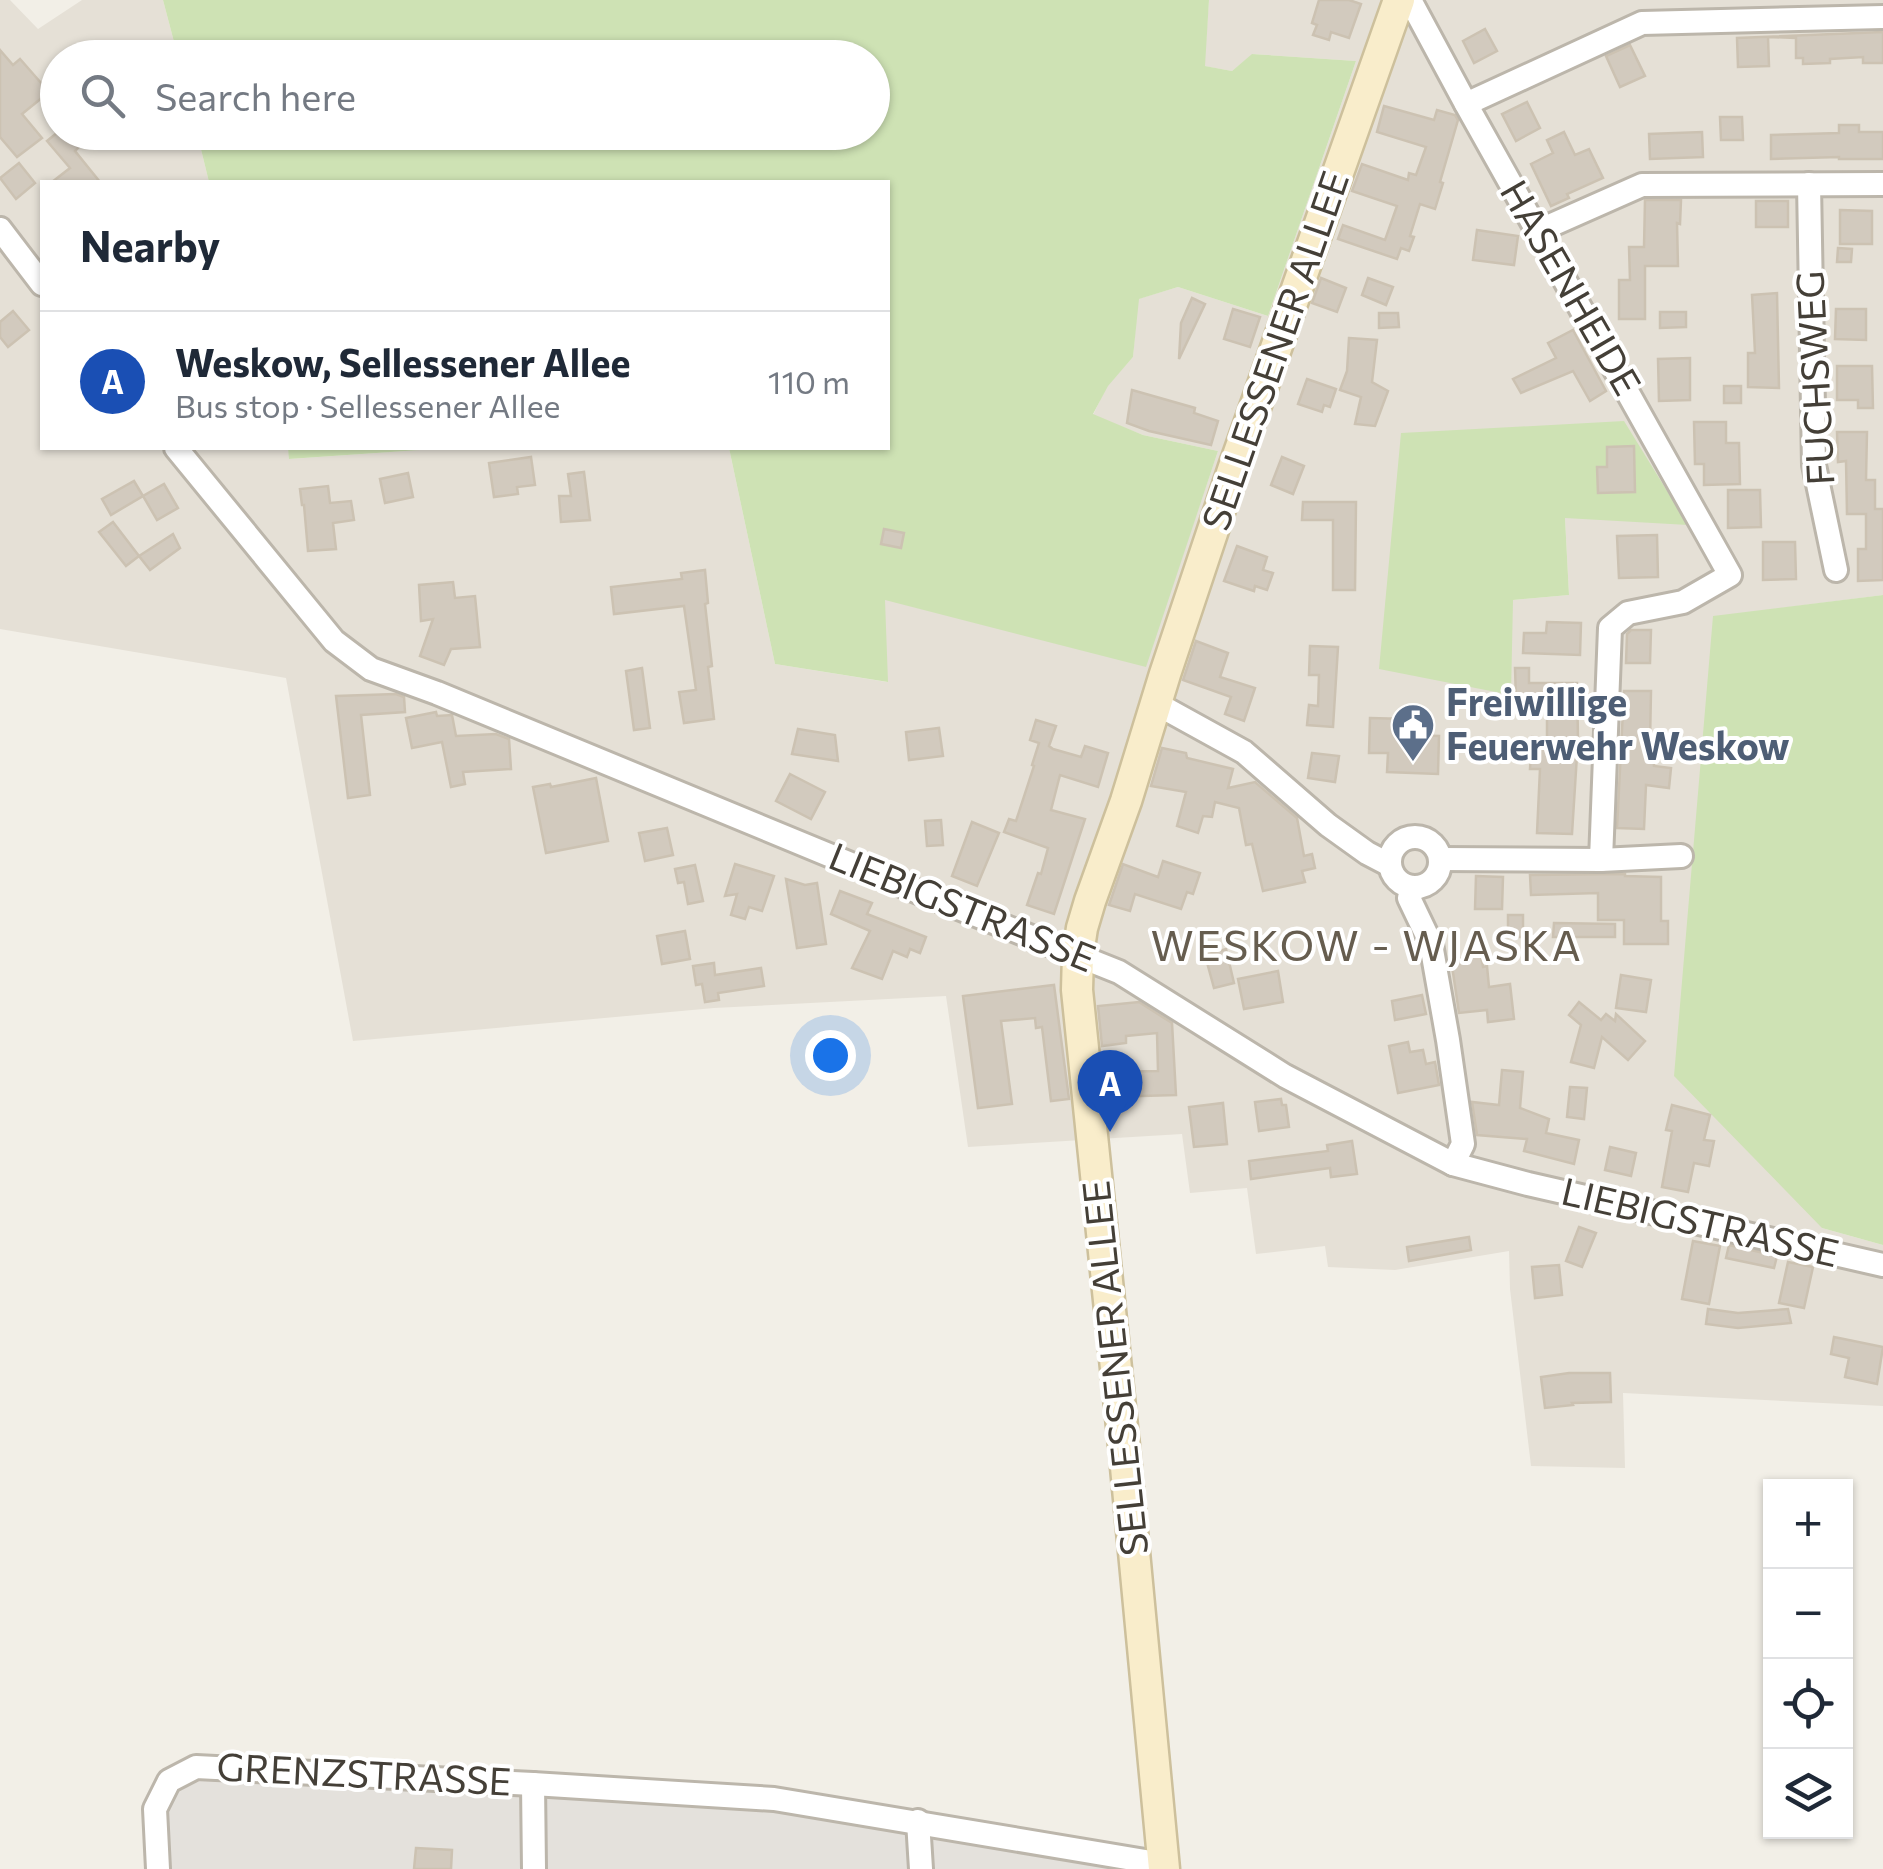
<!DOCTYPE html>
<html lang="en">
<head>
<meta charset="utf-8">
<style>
  body { margin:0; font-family:Commissioner,sans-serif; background:#f6f6f7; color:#1f2937 }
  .controls { position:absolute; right:30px; bottom:30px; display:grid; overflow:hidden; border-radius:0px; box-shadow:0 2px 8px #0004 }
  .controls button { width:90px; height:90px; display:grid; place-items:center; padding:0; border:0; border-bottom:2px solid #e0e1e3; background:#fff; color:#1f2937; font:50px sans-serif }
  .you { position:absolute; left:830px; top:1055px; width:35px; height:35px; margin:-25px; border:8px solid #fff; border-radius:50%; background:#1a73e8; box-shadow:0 0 0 15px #1a73e833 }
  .badge { display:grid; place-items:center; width:65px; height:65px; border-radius:50%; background:#e3472d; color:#fff; font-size:32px; font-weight:700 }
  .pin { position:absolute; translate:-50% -82px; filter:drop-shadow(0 2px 5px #0008) }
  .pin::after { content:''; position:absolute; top:52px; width:35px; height:30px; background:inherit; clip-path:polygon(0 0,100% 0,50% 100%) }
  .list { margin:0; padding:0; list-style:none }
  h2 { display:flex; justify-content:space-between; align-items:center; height:130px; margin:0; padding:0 40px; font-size:42px }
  h2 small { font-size:32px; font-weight:400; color:#747a83 }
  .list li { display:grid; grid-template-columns:65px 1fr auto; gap:30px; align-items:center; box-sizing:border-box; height:140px; padding:0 40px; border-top:2px solid #e0e1e3 }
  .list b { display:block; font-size:38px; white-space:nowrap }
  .list p { margin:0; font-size:32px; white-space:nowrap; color:#747a83 }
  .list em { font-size:32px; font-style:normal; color:#747a83 }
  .icon { flex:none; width:55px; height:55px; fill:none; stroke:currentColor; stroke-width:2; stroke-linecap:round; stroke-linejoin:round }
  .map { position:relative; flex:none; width:1883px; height:1869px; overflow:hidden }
  .search { position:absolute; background:#fff; box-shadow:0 2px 8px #0004; left:40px; top:40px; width:850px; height:110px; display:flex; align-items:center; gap:25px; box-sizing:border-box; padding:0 35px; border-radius:55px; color:#747a83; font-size:38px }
  .panel { position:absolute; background:#fff; box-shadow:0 2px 8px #0004; left:40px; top:180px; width:850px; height:270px; border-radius:0px }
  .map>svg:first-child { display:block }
</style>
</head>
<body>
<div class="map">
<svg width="1883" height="1869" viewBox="0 0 1883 1869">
  <rect width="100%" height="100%" fill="#f2efe7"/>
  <path fill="#e5e0d6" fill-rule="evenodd" d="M 0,0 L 10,0 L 38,29 L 82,0 L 163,0 L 178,57 L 58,58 L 58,132 L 197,133 L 209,182 L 42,182 L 42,448 L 288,448 L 290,459 L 449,448 L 729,448 L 775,664 L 887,682 L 884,599 L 1145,666 L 1218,451 L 1143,435 L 1093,415 L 1107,386 L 1133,357 L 1138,299 L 1178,287 L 1268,316 L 1356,61 L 1253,54 L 1232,71 L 1204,66 L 1209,0 L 1883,0 L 1883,595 L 1713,617 L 1822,1228 L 1883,1245 L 1883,1406 L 1623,1393 L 1625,1468 L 1531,1466 L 1510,1289 L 1509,1251 L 1395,1270 L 1328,1267 L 1325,1246 L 1256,1254 L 1247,1188 L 1190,1193 L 1182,1134 L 968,1147 L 946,996 L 714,1008 L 353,1041 L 286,678 L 0,629 ZM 1624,421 L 1565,518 L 1569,595 L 1513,600 Z"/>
  <polygon fill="#e4e1dc" points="198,1774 775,1809 1141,1869 159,1869 169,1781"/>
  <g fill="#cee2b4">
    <polygon points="163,0 1209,0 1205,66 1232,71 1252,54 1356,61 1268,316 1178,287 1139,299 1133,357 1108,386 1093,414 1143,435 1218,451 1146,667 885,600 888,682 775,664 729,448 888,448 888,182 209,182 197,133 872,132 872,58 178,57"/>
    <polygon points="1624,421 1688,525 1565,518 1569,595 1513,600 1511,695 1379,669 1401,433"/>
    <polygon points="288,448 449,448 289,459"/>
    <polygon points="1883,595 1883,1245 1822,1228 1674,1076 1713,616"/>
  </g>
  <g fill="#d2cabe" stroke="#ccc2b2" stroke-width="2.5">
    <polygon points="1319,0 1349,0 1361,4 1349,38 1331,32 1329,40 1313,35 1317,25 1312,23"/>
    <polygon points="1485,29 1497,51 1474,63 1463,41"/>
    <polygon points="1883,32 1883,63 1863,63 1863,57 1830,59 1830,63 1803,64 1803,58 1796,58 1796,38 1768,37 1769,66 1738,67 1737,38"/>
    <polygon points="1630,45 1645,76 1620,87 1606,56"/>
    <polygon points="0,50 13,65 20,59 49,92 22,114 42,138 17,157 0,137"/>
    <polygon points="1527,102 1540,128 1516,141 1502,114"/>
    <polygon points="1384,106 1434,120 1437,110 1455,115 1458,120 1440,182 1443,183 1435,209 1420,204 1410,236 1414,237 1409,251 1401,248 1397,259 1338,239 1343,225 1385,240 1397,206 1352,191 1362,164 1408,180 1409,173 1416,175 1426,147 1377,132"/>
    <polygon points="1720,117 1742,117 1743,140 1721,140"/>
    <polygon points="1839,125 1859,125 1859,132 1883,132 1883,159 1839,159 1839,157 1771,159 1771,135 1839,133"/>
    <polygon points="58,132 66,132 79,147 75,151 100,182 52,182 70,168 47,141"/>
    <polygon points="1564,132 1575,155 1589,149 1603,178 1567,194 1569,198 1551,206 1531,164 1553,153 1547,140"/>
    <polygon points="1702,132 1703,157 1650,159 1649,134"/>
    <polygon points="19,163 35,183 16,199 0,178"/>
    <polygon points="1645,200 1681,200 1680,224 1677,223 1678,266 1645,266 1645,319 1619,319 1619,280 1630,280 1629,247 1644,247"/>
    <rect x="1756" y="201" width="32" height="26"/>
    <polygon points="1840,210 1872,211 1872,244 1840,244"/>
    <polygon points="1477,230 1518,236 1514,265 1473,260"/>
    <polygon points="1838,248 1852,249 1851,262 1837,262"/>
    <polygon points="1321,278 1346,288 1337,312 1312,303"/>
    <polygon points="1368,278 1393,287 1386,305 1362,295"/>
    <polygon points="1777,293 1779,388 1748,387 1748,353 1755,353 1752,295"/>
    <polygon points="1192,298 1205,304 1179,359 1181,323"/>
    <polygon points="1233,309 1260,317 1250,347 1224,339"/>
    <polygon points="1836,309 1866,309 1866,340 1835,339"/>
    <polygon points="13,311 29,330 8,347 0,337 0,322"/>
    <polygon points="1660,312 1686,312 1686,327 1660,328"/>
    <polygon points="1379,313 1398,313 1399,327 1379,328"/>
    <polygon points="1573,330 1606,391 1590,401 1573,371 1521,393 1513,379 1556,358 1548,343"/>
    <polygon points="1349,338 1377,340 1372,382 1388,391 1375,426 1355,424 1361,397 1340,390 1347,371"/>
    <polygon points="1690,358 1690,400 1659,401 1658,359"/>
    <polygon points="1837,366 1872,366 1873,408 1858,408 1858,400 1837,400"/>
    <polygon points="1307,379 1336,389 1330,407 1324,405 1322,412 1298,404"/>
    <rect x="1724" y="386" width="17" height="17"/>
    <polygon points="1132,390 1195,408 1194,413 1218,421 1211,445 1149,431 1127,423"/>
    <polygon points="1694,422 1726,422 1726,443 1739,443 1740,484 1704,485 1704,464 1695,464"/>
    <polygon points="1837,432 1867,432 1866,480 1875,480 1875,509 1883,509 1883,580 1858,581 1858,549 1866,549 1866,514 1847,514 1846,461 1838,462"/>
    <polygon points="1634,446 1635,492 1598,493 1597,467 1607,467 1607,447"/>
    <polygon points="531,457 535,485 517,487 518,494 494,497 489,463"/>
    <polygon points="1282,457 1304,466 1293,494 1271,485"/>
    <polygon points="584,472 590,520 561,522 559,496 571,496 568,474"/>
    <polygon points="408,473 413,497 385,503 380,479"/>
    <polygon points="134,481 143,496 111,515 102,499"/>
    <polygon points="164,484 178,508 157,520 143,496"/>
    <polygon points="328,486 330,503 351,501 354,520 333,523 336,549 308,551 304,505 302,505 300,489"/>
    <polygon points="1728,490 1760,490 1761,527 1728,528"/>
    <polygon points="1303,502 1356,502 1355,590 1333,590 1333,520 1302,520"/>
    <polygon points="113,522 139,556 126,566 99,532"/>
    <polygon points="884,529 904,533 901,548 881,544"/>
    <polygon points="173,534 180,548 150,570 139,556"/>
    <polygon points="1657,535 1658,577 1619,578 1617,536"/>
    <polygon points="1763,542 1795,542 1796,579 1763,580"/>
    <polygon points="1237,546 1267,557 1263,570 1273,573 1267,590 1255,586 1254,591 1224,581"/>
    <polygon points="705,570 708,603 705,604 712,666 708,667 714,719 684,723 679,692 696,690 684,606 614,614 611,587 682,579 681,573"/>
    <polygon points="453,582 455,598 475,596 480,647 451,649 444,665 420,656 433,619 421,621 419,585"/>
    <polygon points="1547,622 1581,623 1580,655 1523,653 1524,633 1546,633"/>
    <polygon points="1631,630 1651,630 1650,663 1626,663 1627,634"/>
    <polygon points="1196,641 1228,653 1220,677 1255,688 1244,721 1225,714 1231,697 1183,680"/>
    <polygon points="1310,646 1338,647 1333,727 1307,725 1309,705 1318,706 1319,675 1309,675"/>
    <polygon points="642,668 650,728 634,730 626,671"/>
    <polygon points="1515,668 1529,668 1529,683 1577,683 1578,739 1572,834 1537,833 1540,769 1530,769 1532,737 1547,738 1547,699 1516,699"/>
    <polygon points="1624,691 1651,691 1650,742 1655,742 1654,766 1671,768 1669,788 1646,785 1644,829 1617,828"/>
    <polygon points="396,694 404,697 405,712 361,715 370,795 348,798 336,696"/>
    <polygon points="436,712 437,716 452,715 456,736 496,734 509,739 511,769 463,772 465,784 451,787 442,742 412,748 406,718"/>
    <polygon points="1370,718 1406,719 1406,735 1439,736 1438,774 1387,772 1388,753 1369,753"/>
    <polygon points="1036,720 1056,726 1049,746 1053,749 1081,757 1085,746 1108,753 1098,787 1060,775 1051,810 1085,819 1054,914 1027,905 1038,873 1041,874 1048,848 1004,832 1009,819 1016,821 1034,766 1032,765 1039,743 1030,740"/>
    <polygon points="939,728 943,756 909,760 906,732"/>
    <polygon points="798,729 835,735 838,761 792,754"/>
    <polygon points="1162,748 1186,753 1187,758 1233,769 1228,788 1255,782 1297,818 1304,856 1312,854 1315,868 1302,871 1305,882 1263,891 1252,844 1246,845 1239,808 1215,802 1212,817 1203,816 1198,833 1177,826 1186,792 1151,786"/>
    <polygon points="1312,753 1339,756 1335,782 1308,778"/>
    <polygon points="790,774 825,792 811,819 776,801"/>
    <polygon points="596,778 608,841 546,853 533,787 550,784 551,787"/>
    <polygon points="941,820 943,845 927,846 925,821"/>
    <polygon points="972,822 999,833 977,886 952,876"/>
    <polygon points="667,828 673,855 645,861 639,833"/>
    <polygon points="1163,861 1200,873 1193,894 1187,892 1181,909 1135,894 1130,911 1109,905 1123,864 1158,877"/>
    <polygon points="735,864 774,876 762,911 749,907 745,919 731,915 737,894 725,896"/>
    <polygon points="695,865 703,901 688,904 684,882 678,883 675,869"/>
    <polygon points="1625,874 1625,876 1661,877 1661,921 1668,921 1668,944 1624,944 1624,920 1598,920 1598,893 1531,895 1530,875"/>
    <polygon points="1476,876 1503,877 1502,909 1475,909"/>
    <polygon points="786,879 805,885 817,883 826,944 797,948"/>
    <polygon points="840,891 872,903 867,914 926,937 920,953 910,949 907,957 893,951 882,979 852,968 870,931 831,914"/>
    <rect x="1508" y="915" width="15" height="22"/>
    <polygon points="1554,923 1615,924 1615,937 1553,937"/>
    <polygon points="685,931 690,959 662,964 657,936"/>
    <polygon points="1226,949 1234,983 1214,988 1205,955"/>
    <polygon points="1481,956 1483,967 1487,966 1489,987 1510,984 1514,1019 1488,1022 1487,1010 1459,1013 1451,959"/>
    <polygon points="714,963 715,975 761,968 764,986 718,993 719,1000 705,1002 702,984 696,985 693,966"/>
    <polygon points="1278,971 1283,1002 1244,1009 1238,979"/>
    <polygon points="1621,975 1651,980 1646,1012 1616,1008"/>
    <polygon points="1054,985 1069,1099 1051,1101 1042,1027 1036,1028 1035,1018 1001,1021 1012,1104 978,1108 963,996"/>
    <polygon points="1422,995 1426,1014 1395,1020 1392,1001"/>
    <polygon points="1139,1002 1172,1023 1176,1095 1107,1097 1104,1072 1158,1071 1157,1033 1126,1036 1126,1043 1102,1046 1098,1006"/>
    <polygon points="1579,1002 1601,1020 1606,1014 1615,1021 1616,1014 1645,1041 1628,1060 1602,1037 1594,1068 1571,1062 1581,1025 1569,1015"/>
    <polygon points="1408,1042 1410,1052 1423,1050 1426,1064 1435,1062 1439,1085 1398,1093 1389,1046"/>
    <polygon points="1502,1070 1523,1072 1520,1108 1549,1119 1546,1133 1579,1140 1574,1164 1524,1151 1527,1139 1477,1135 1472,1102 1499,1105"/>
    <polygon points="1570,1087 1587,1088 1584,1119 1567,1117"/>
    <polygon points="1281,1099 1282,1105 1286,1105 1289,1127 1259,1131 1255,1102"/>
    <polygon points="1223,1103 1227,1144 1194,1147 1189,1107"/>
    <polygon points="1672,1105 1710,1115 1704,1140 1714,1141 1709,1166 1694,1163 1688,1192 1662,1187 1672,1131 1666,1130"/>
    <polygon points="1352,1141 1357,1174 1331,1177 1330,1168 1251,1179 1249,1161 1328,1151 1327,1145"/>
    <polygon points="1610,1147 1636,1153 1631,1176 1605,1170"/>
    <polygon points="1579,1227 1596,1233 1582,1267 1566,1261"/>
    <polygon points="1469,1237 1471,1250 1409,1261 1407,1247"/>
    <polygon points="1693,1241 1720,1246 1709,1304 1682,1299"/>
    <polygon points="1729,1245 1777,1256 1774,1268 1726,1258"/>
    <polygon points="1788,1262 1813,1267 1804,1308 1779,1303"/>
    <polygon points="1559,1265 1562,1295 1535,1298 1532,1267"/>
    <polygon points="1708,1309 1738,1313 1788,1309 1791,1323 1738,1328 1706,1324"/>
    <polygon points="1834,1337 1883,1347 1877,1384 1845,1377 1849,1358 1831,1354"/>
    <polygon points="1569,1373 1610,1373 1611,1402 1572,1403 1573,1405 1545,1408 1541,1377"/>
    <polygon points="416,1848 452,1850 451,1869 414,1869"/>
  </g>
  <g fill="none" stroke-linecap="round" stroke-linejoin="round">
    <g stroke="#bcb6ab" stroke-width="28">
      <g id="street">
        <polyline points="1410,0 1466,104 1730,575 1683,602 1628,613 1610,628 1601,860 1440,859"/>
        <polyline points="1466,104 1642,23 1883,17"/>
        <polyline points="1809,184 1814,465 1836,570"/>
        <polyline points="0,229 42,284"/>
        <polyline points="1538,231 1642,185 1883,184"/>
        <polyline points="176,448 334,641 371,669 437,693 916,891 1119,972 1285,1076 1453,1164 1528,1184 1883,1265"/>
        <polyline points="1157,704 1244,752 1328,825 1367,853 1390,865"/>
        <circle cx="1415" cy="862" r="25"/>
        <polyline points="1601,860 1681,856"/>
        <polyline points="1414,888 1409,898 1431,944 1448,1040 1463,1144 1453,1164"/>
        <polyline points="533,1784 534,1869"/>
        <polyline points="918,1821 921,1869"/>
        <polyline points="158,1869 155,1809 169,1781 196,1767 533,1784 774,1799 1163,1864"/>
      </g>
    </g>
    <g stroke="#cdc09c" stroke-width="35">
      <polyline id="secondary" points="1164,1869 1124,1446 1077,990 1078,954 1082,928 1090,901 1126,801 1165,674 1234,467 1399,0"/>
    </g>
    <use href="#street" stroke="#fff" stroke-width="22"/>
    <use href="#secondary" stroke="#f9edcb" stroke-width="30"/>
  </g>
  <defs>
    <g id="civic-pin" transform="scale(2.25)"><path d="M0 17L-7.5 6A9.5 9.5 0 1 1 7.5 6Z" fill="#5c6f8a" stroke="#fff"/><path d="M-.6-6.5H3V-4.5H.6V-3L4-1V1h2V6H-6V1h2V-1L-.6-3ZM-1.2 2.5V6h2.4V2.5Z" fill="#fff"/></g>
  </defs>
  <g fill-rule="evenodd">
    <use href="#civic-pin" x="1413" y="725"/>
  </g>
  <g text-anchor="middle" stroke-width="8" stroke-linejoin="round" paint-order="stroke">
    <g font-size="38" fill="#443f37" stroke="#fff">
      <text transform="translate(1570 288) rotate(60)" y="13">HASENHEIDE</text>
      <text transform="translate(1276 351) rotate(-71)" y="13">SELLESSENER ALLEE</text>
      <text transform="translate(1816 378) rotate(-93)" y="13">FUCHSWEG</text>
      <text transform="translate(962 908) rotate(22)" y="13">LIEBIGSTRASSE</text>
      <text transform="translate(1700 1223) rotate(13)" y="13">LIEBIGSTRASSE</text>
      <text transform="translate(1116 1368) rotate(-96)" y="13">SELLESSENER ALLEE</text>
      <text transform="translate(364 1775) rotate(3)" y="13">GRENZSTRASSE</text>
    </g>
    <g font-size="38" font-weight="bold" fill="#4e5e75" stroke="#fff" text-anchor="start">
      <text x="1446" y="716">Freiwillige<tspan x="1446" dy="44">Feuerwehr Weskow</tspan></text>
    </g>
    <g font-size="42" letter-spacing="2.5" fill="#665d4f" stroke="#fff">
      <text x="1367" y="961">WESKOW - WJASKA</text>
    </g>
  </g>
</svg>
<div class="controls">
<button>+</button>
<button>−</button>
<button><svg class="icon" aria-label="locate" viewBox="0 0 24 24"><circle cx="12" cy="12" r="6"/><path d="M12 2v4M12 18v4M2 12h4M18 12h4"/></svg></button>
<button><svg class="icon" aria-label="layers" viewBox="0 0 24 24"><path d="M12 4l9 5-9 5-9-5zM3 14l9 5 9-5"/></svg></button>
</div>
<div class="you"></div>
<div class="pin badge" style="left:1110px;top:1132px;background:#1a4fb4">A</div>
<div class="search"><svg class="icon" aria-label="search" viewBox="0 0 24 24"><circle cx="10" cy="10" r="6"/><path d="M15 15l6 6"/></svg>Search here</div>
<section class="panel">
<h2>Nearby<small></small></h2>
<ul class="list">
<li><span class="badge" style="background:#1a4fb4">A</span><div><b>Weskow, Sellessener Allee</b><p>Bus stop · Sellessener Allee</p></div><em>110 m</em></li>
</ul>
</section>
</div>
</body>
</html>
